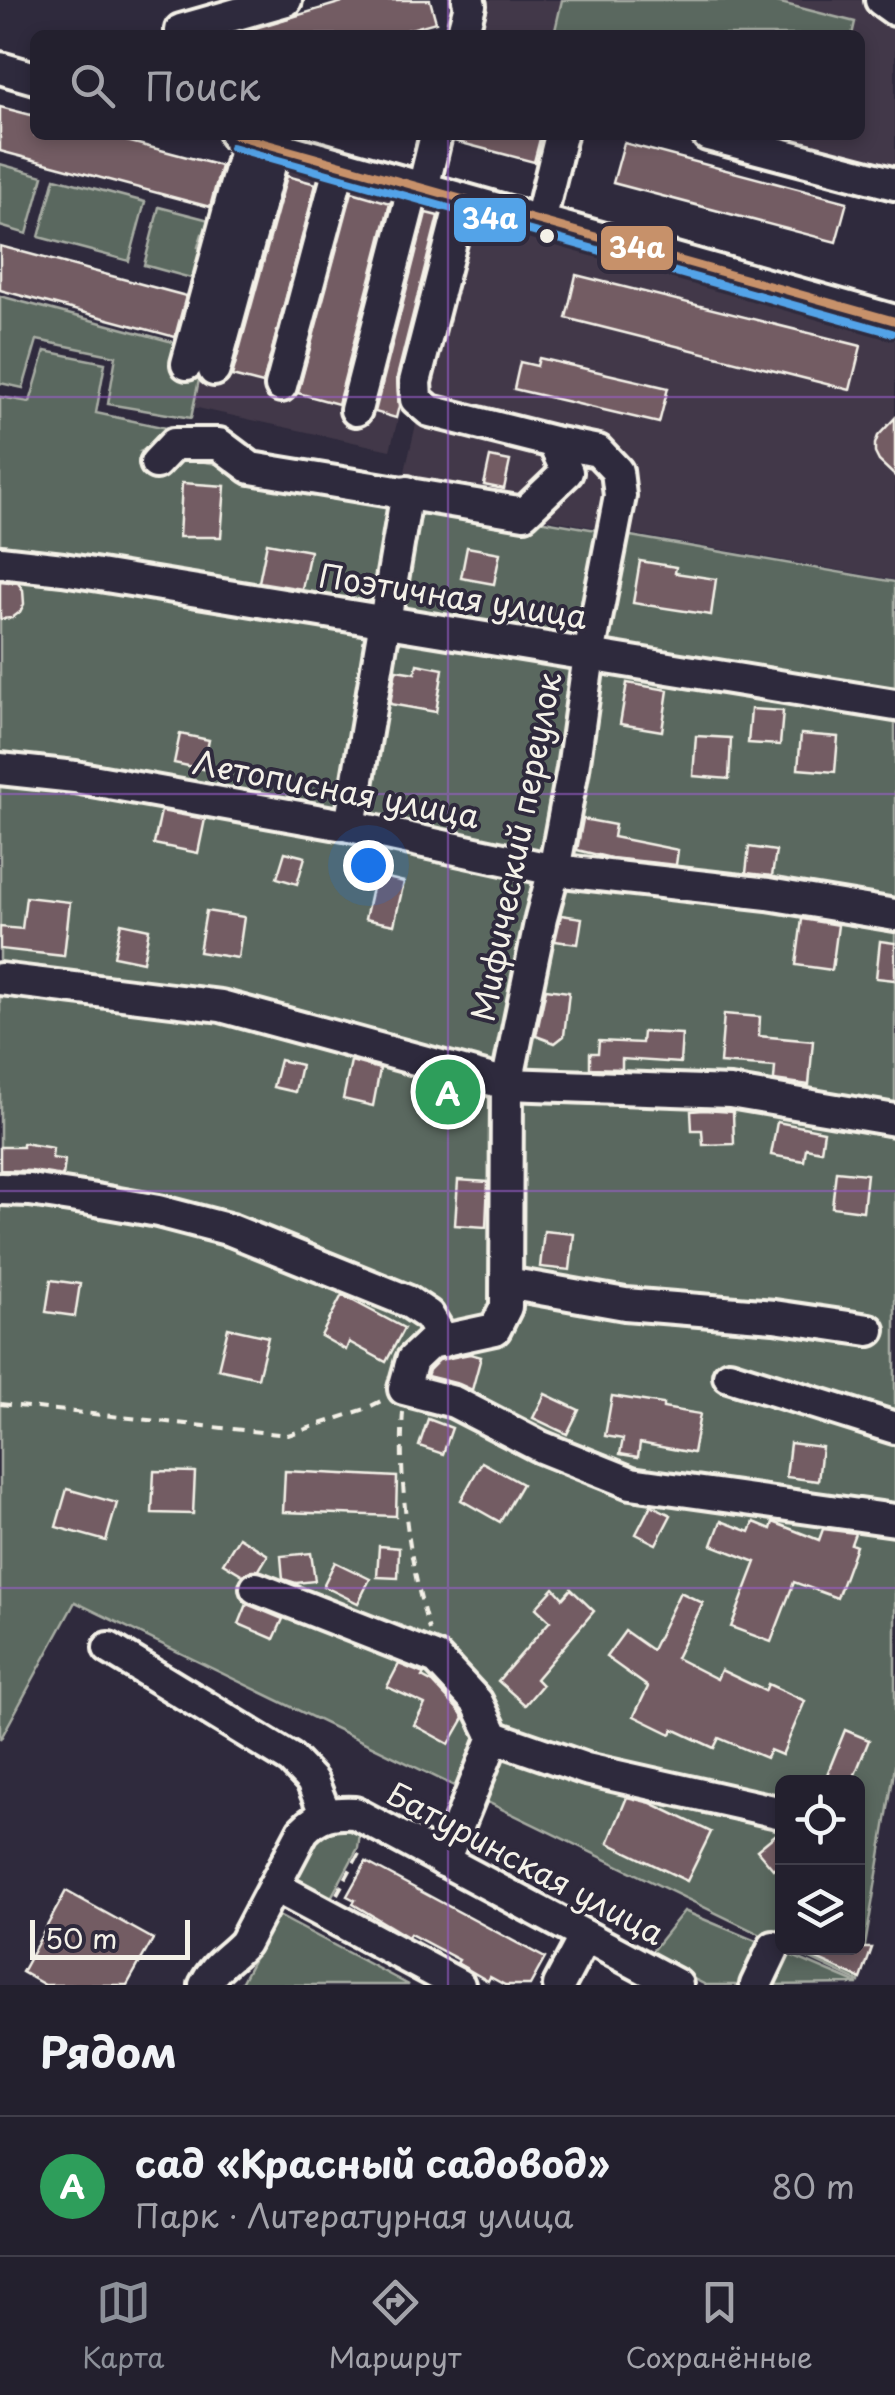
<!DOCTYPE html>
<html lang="ru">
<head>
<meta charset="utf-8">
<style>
  body { margin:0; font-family:"Playpen Sans",sans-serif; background:#2f2d3a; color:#f1f3f6 }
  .controls { position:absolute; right:30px; bottom:30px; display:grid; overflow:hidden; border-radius:15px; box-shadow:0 5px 15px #0003 }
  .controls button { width:90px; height:90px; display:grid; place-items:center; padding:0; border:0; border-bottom:2px solid #403e4a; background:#23202e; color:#f1f3f6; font:50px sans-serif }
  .scale { position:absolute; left:30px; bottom:25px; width:160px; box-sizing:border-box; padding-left:10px; border:5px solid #f4f1e8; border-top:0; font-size:28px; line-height:35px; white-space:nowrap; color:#f4f1e8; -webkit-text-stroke:8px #2f2a3d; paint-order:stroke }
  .you { position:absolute; left:368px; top:865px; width:35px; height:35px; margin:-25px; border:8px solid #fff; border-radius:50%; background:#1a73e8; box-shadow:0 0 0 15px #1a73e833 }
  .badge { display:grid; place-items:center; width:65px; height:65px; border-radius:50%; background:#8c9099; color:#fff; font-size:32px; font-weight:700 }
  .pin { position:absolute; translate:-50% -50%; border:5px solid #fff; box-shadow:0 2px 10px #0006 }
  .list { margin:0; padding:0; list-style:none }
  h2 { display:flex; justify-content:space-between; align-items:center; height:130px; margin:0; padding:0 40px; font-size:42px }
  h2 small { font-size:32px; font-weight:400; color:#a3a3aa }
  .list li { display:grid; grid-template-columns:65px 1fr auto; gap:30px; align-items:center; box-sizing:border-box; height:140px; padding:0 40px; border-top:2px solid #403e4a }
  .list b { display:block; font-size:38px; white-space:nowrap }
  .list p { margin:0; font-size:32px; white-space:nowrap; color:#a3a3aa }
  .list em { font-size:32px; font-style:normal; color:#a3a3aa }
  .icon { flex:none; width:55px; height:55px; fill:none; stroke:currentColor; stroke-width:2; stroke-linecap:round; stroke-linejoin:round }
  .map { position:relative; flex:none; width:895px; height:1985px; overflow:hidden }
  .search { position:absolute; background:#23202e; box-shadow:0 5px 15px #0003; left:30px; right:30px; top:30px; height:110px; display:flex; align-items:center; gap:25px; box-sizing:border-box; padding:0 35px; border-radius:15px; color:#a3a3aa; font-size:38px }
  .sheet { height:270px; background:#23202e }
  nav { display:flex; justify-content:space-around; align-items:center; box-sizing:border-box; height:140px; border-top:2px solid #403e4a; background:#23202e; font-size:28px; color:#a3a3aa }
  nav a { display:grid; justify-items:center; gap:5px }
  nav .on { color:#8c9099 }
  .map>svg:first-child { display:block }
</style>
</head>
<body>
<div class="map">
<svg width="895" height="1985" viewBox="0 0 895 1985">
  <rect width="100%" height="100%" fill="#2f2a3d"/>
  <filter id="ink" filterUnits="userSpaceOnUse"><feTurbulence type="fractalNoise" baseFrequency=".01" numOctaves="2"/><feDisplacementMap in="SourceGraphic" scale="20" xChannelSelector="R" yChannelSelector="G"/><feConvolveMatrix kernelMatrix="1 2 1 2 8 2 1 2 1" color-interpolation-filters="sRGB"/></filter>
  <g filter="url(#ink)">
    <g fill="#433949">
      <polygon points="474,0 887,0 895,21 895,172 762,135 860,135 860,35 479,35"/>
      <polygon points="262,158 452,208 390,450 193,407"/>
      <polygon points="466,210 895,331 895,580 400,493"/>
    </g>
    <g fill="#5a685e" stroke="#a7aca3" stroke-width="2.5">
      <polygon points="562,0 769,0 855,22 852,35 554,35"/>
      <polygon points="0,164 43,176 27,234 0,226"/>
      <polygon points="55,178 145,202 129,261 39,237"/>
      <polygon points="159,207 213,221 209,235 202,234 198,247 206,250 198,280 144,265"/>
      <polygon points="0,296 188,346 181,369 200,375 191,418 108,404 116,356 37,340 23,388 0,383"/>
      <polygon points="45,351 105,363 96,413 171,429 170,440 142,451 895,582 895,1766 859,1982 787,1948 858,1948 858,1782 782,1782 782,1945 75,1602 0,1740 0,397 30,402"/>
      <polygon points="330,1830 347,1830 360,1834 358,1848 328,1903 295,1886 293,1877 313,1840"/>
      <polygon points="684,1911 763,1944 746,1985 706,1985 648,1956"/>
      <polygon points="277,1915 409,1985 240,1985"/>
      <polygon points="783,1952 858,1984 768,1985"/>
    </g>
    <g fill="#735b64" stroke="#f4f1e8" stroke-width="2.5">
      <polygon points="349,0 430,0 436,22 389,35 242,35 242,32"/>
      <polygon points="0,107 35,116 35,135 104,135 221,166 210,207 0,151"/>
      <polygon points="454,135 541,135 534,162 454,141"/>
      <polygon points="624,143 847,202 836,242 613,183"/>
      <polygon points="287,176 316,184 263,384 232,376"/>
      <polygon points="352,192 390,203 338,404 298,393"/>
      <polygon points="426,213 438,216 397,377 399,406 396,418 375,412"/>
      <polygon points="0,246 186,296 175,337 0,290"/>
      <polygon points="576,275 861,346 850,390 566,318"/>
      <polygon points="539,358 668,388 659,423 514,389 520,362 537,366"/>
      <polygon points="895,418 895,476 879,461 875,453 875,444 878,436"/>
      <polygon points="490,457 510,461 504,489 484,485"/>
      <polygon points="182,483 225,486 221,537 179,537"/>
      <polygon points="267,543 310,551 302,589 259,582"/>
      <polygon points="467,547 500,553 494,584 461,578"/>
      <polygon points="640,561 676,567 675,573 716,579 711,615 633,603"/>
      <polygon points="0,581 18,583 23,590 24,604 20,612 12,618 0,619"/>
      <polygon points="417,664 443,669 436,712 390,704 396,670 415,673"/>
      <polygon points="627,683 668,690 662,731 620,724"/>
      <polygon points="751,709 783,711 780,745 748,743"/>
      <polygon points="180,734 209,740 203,769 174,763"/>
      <polygon points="801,734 838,737 835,772 798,769"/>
      <polygon points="696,736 731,738 729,779 693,776"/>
      <polygon points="161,811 205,819 198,853 154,844"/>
      <polygon points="583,819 615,825 613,837 678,850 676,865 611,858 577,850"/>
      <polygon points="749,847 776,851 772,876 746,873"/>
      <polygon points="285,852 305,857 297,884 277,878"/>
      <polygon points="375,875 404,882 394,925 365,919"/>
      <polygon points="26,897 70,902 64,956 0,949 0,927 22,929"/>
      <polygon points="206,911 244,917 238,958 199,952"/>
      <polygon points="561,915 582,918 578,944 555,941"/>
      <polygon points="802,919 838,925 832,970 796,965"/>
      <polygon points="121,923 149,929 143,962 114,956"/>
      <polygon points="880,941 895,943 895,980 876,978"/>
      <polygon points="546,989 569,992 564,1036 555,1043 536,1036"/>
      <polygon points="724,1014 760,1017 759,1036 813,1041 809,1085 774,1080 775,1067 720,1063"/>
      <polygon points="643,1032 682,1034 680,1063 622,1059 622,1069 590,1068 590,1053 598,1053 599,1041 642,1043"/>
      <polygon points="280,1060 301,1065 295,1092 273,1087"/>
      <polygon points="351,1061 380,1069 373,1106 343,1099"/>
      <polygon points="704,1110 733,1112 734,1144 703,1145 702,1130 692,1130 691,1111"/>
      <polygon points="777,1122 824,1131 821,1151 806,1148 804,1161 771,1155"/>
      <polygon points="23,1143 53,1148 52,1158 65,1160 63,1176 31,1171 0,1170 0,1147 23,1147"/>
      <polygon points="836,1171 867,1174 863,1211 832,1207"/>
      <polygon points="458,1180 488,1182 486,1227 455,1225"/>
      <polygon points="544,1231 574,1234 570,1270 540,1267"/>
      <polygon points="51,1280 80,1284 75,1316 46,1312"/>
      <polygon points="342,1295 404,1328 386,1362 349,1342 346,1350 321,1336"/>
      <polygon points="228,1328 268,1337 258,1378 218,1369"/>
      <polygon points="470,1354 481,1357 472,1390 459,1384 427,1376 429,1370 439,1360"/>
      <polygon points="545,1394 579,1410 567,1434 533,1418"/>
      <polygon points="612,1396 663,1404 663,1408 700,1414 693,1453 640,1443 638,1457 620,1454 623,1439 605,1436"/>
      <polygon points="428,1419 452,1428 443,1454 419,1446"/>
      <polygon points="790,1443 822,1447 818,1481 786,1477"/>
      <polygon points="482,1462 522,1484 500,1522 461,1500"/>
      <polygon points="154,1471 195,1472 193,1514 152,1513"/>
      <polygon points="285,1471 397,1477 396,1516 283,1512"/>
      <polygon points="67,1489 117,1503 106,1541 56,1527"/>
      <polygon points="651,1505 671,1515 656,1544 636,1534"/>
      <polygon points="721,1521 750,1532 754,1522 771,1529 773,1522 819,1540 823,1529 855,1533 851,1544 856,1546 837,1598 794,1582 771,1642 731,1627 756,1562 712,1545"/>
      <polygon points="239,1537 268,1555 259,1570 252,1570 243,1575 223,1563"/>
      <polygon points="379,1546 399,1548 398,1578 377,1577"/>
      <polygon points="311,1553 315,1581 296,1583 283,1579 281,1556"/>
      <polygon points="335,1562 370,1579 358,1603 323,1586"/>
      <polygon points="554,1588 563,1598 571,1589 594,1611 536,1679 542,1685 525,1705 498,1681 550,1621 536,1608"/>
      <polygon points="680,1592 703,1603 676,1658 717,1679 721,1670 765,1691 768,1684 805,1701 782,1755 770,1750 766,1758 719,1738 714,1748 673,1729 671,1734 634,1716 648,1687 606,1657 625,1631 652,1650"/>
      <polygon points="247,1604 283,1619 274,1639 239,1624"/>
      <polygon points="399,1664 424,1674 422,1677 433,1683 461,1713 464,1718 449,1744 414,1725 425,1704 387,1687"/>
      <polygon points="845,1730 869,1740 852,1782 824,1782"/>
      <polygon points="627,1797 651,1803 711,1832 687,1881 608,1843"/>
      <polygon points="780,1831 782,1831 782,1861 773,1869 757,1850"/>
      <polygon points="366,1862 545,1958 530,1985 505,1985 490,1977 488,1981 457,1963 459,1960 410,1934 408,1937 353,1904 355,1900 347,1896"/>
      <polygon points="66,1891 153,1939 127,1985 45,1985 22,1972"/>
      <polygon points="792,1948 872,1948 861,1979"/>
    </g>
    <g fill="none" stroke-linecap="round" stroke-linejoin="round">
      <g stroke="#f4f1e8" stroke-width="38">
        <g id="minor">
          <polyline points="881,0 895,10"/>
          <polyline points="181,35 181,30 286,0"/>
          <polyline points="462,35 470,5 468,0"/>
          <polyline points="0,68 35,78"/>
          <polyline points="235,135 895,321"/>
          <polyline points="708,135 895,184"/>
          <polyline points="423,188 436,135"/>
          <polyline points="462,199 415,382 416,399 430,411 553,442 598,451 617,471 620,496 589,655 573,769 554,870 541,918 507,1084 506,1307 495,1329 430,1343 412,1360 404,1389 454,1402 541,1447 631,1483 895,1520"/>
          <polyline points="540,221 561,135"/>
          <polyline points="187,364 248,139"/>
          <polyline points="214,370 275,147"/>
          <polyline points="281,386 340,165"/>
          <polyline points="356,410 414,185"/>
          <polyline points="156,463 174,444 219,444 251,468 524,513 567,472 553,442"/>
          <polyline points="0,562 63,569 895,705"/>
          <polyline points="0,769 75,777 350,826 554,870 768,894 895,915"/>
          <polyline points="350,826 407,492"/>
          <polyline points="0,979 221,1006 507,1084 730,1092 895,1120"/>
          <polyline points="0,1189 30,1190 90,1199 158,1211 231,1230 407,1301 428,1315 444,1341"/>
          <polyline points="507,1283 625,1304 774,1316 869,1330"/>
          <polyline points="729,1376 895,1428"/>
          <polyline points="256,1588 437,1659 477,1702 494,1737 586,1769 782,1813"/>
          <polyline points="109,1648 291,1759 312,1781 325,1813"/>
          <polyline points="444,1861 494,1737"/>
          <polyline points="274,1886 459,1985"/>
          <path d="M 205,1985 C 215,1965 229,1959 244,1943 L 303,1831 C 319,1814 333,1812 355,1813 L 677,1985"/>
          <polyline points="559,1985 585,1936"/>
          <polyline points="756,1985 774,1947"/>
        </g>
      </g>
      <g stroke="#f4f1e8" stroke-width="4" stroke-dasharray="10 8" stroke-linecap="butt">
        <polyline points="0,1404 288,1435 365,1409 383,1400"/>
        <path d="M 403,1412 C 398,1485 409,1560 429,1630"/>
        <polyline points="337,1894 361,1850"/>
      </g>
      <use href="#minor" stroke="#2f2a3d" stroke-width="30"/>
      <g stroke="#2f2a3d" stroke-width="15">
        <polyline id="bus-1" points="235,135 895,321"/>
      </g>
      <g stroke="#2f2a3d" stroke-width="15">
        <polyline id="bus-2" points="232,147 892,333"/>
      </g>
      <use href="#bus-1" stroke="#c7916a" stroke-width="8"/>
      <use href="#bus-2" stroke="#53a3e8" stroke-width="8"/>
    </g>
  </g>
  <path fill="none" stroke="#995dc9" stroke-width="2.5" stroke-opacity="0.55" d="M 448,0 L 448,35M 448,135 L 448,1985M 0,397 L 895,397M 0,794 L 895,794M 0,1191 L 895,1191M 0,1588 L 895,1588"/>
  <circle fill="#f4f1e8" stroke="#2f2a3d" stroke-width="4" cx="547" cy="236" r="9"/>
  <g text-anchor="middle" stroke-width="8" stroke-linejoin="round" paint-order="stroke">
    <g font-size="32" fill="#f4f1e8" stroke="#2f2a3d">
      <text transform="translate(453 597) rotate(9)" y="11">Поэтичная улица</text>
      <text transform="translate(336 790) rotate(11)" y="11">Летописная улица</text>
      <text transform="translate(517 847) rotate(-79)" y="11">Мифический переулок</text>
      <text transform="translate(525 1864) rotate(28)" y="11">Батуринская улица</text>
    </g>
  </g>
  <g stroke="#2f2a3d" stroke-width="4">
    <rect x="452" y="196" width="76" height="48" rx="10" fill="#53a3e8"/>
    <rect x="599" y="224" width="76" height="48" rx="10" fill="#c7916a"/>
  </g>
  <g font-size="28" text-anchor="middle" font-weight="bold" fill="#fff">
    <text x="490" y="229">34a</text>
    <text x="637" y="258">34а</text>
  </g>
</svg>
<div class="controls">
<button><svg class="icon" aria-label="locate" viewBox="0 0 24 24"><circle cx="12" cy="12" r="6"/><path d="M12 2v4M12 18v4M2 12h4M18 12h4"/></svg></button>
<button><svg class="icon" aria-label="layers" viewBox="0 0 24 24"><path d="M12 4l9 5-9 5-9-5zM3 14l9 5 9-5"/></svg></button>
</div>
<div class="scale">50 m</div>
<div class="you"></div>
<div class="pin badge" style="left:448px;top:1092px;background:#2e9e5b">A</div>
<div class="search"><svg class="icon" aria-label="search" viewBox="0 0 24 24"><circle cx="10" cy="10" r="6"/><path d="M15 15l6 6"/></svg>Поиск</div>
</div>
<section class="sheet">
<h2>Рядом<small></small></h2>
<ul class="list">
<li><span class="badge" style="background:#2e9e5b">A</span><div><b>сад «Красный садовод»</b><p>Парк · Литературная улица</p></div><em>80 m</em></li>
</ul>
</section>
<nav>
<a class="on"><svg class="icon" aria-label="map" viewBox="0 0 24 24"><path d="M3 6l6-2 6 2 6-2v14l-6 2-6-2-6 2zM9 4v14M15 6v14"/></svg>Карта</a>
<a><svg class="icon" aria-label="directions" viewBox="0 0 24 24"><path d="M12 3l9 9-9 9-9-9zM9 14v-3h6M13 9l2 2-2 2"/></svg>Маршрут</a>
<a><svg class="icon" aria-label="saved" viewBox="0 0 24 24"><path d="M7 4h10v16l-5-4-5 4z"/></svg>Сохранённые</a>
</nav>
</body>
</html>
